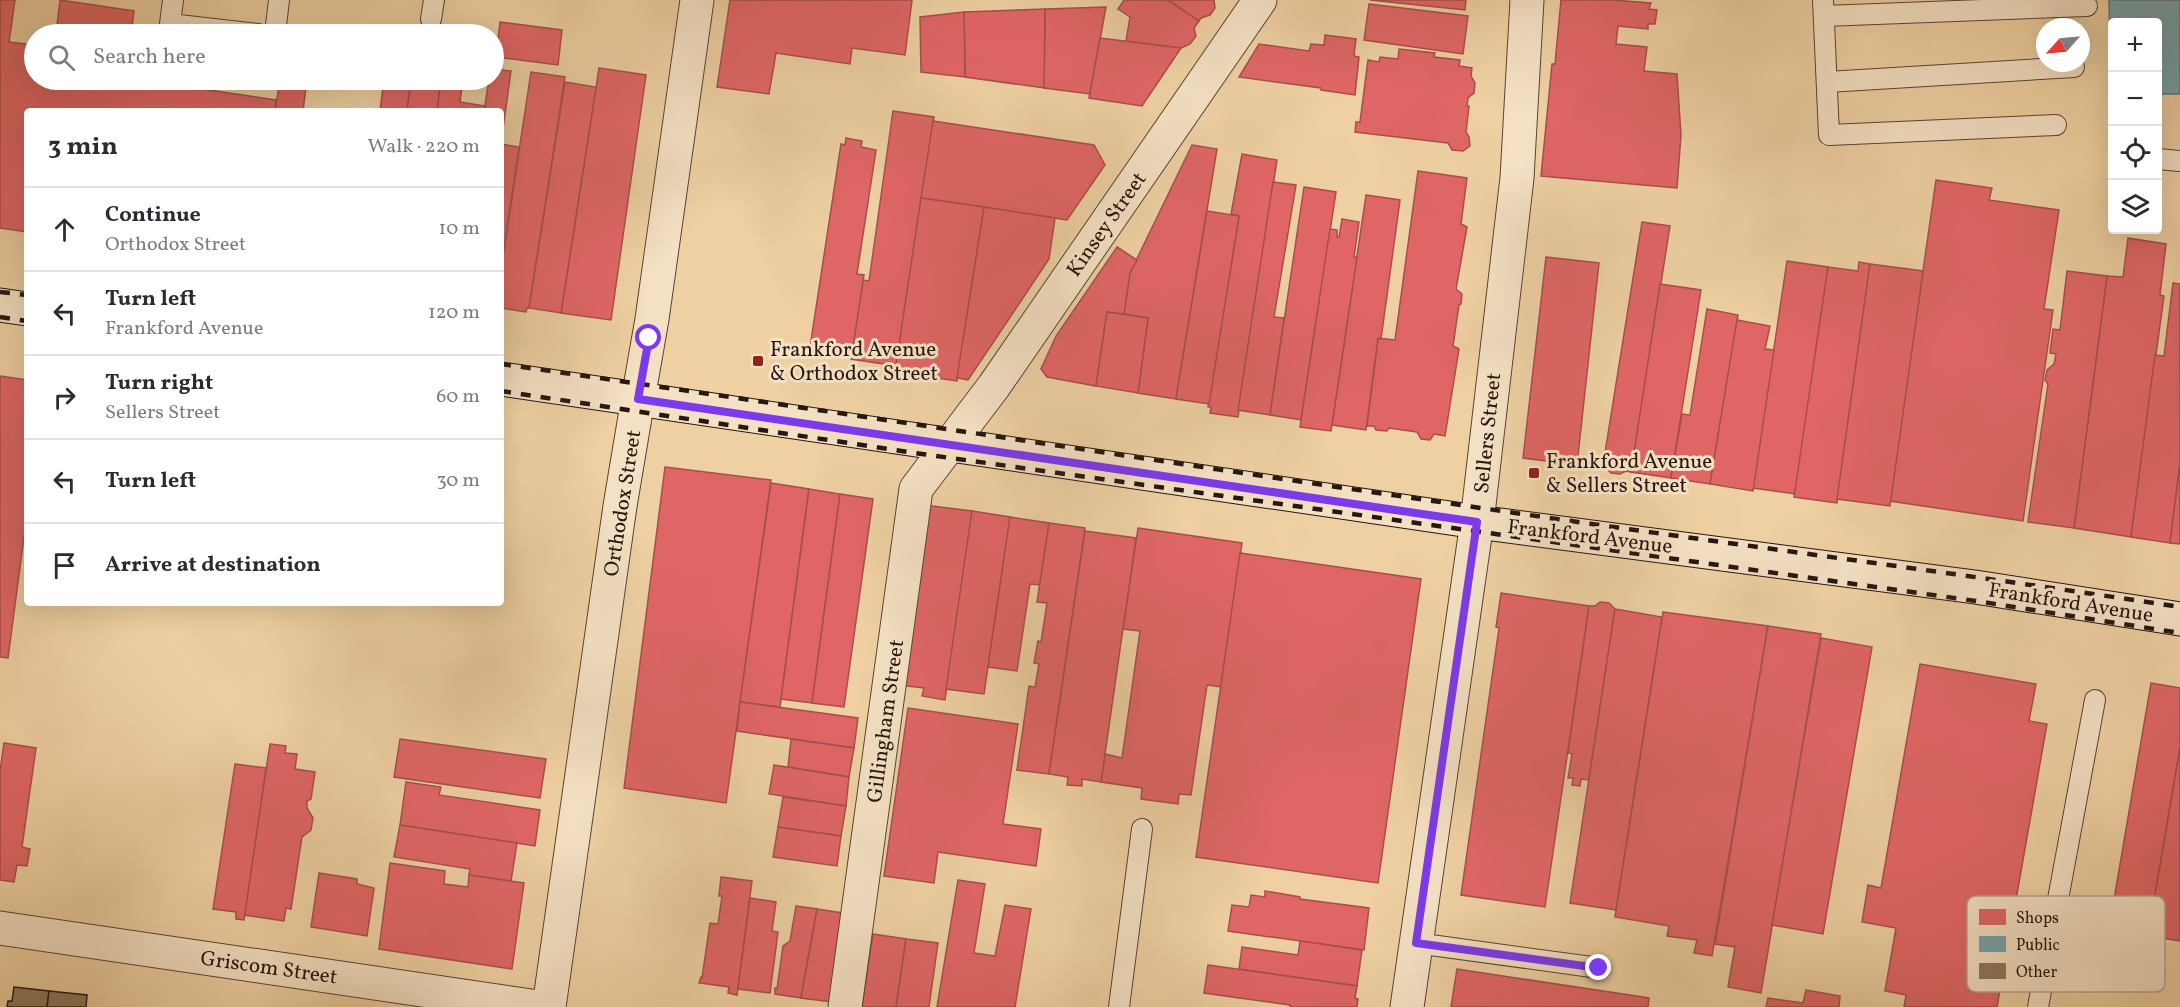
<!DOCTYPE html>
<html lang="en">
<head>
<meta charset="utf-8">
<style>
  body { margin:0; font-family:Vollkorn,serif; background:#f7f7f7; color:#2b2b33 }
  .controls { position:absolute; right:18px; top:18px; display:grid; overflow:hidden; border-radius:6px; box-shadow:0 6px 24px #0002 }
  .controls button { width:54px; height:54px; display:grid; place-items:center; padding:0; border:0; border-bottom:2px solid #e1e1e2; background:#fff; color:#2b2b33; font:30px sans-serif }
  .compass { position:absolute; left:2036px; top:18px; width:54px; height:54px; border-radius:50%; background:#fff; box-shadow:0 6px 24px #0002; rotate:243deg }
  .stop { position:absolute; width:18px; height:18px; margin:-14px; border:4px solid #7c3aed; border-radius:50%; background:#fff }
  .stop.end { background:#7c3aed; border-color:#fff; box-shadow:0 2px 6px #0008 }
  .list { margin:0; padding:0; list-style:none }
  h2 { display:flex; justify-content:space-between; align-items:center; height:78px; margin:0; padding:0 24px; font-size:26px }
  h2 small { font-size:20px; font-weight:400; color:#7c7c81 }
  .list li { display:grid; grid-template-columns:39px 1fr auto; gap:18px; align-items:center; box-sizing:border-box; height:84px; padding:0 24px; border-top:2px solid #e1e1e2 }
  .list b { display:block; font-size:22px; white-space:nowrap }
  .list p { margin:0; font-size:20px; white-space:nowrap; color:#7c7c81 }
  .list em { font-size:20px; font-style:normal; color:#7c7c81 }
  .icon { flex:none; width:33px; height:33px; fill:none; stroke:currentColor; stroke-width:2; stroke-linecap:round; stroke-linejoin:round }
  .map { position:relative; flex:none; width:2180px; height:1007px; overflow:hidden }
  .search { position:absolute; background:#fff; box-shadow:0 6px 24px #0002; left:24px; top:24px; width:480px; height:66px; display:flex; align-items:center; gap:15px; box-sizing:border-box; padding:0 21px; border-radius:33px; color:#7c7c81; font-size:22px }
  .panel { position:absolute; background:#fff; box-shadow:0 6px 24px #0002; left:24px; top:108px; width:480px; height:498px; border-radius:6px }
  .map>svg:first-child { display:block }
</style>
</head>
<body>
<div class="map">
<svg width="2180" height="1007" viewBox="0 0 2180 1007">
  <rect width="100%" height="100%" fill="#eed0a2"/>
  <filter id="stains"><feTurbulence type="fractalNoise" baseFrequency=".00333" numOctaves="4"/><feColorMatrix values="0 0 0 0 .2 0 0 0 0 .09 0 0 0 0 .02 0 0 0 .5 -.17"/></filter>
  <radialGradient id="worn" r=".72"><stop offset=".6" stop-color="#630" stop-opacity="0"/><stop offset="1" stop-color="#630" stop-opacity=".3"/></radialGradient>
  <g fill="#e06666" stroke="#a84e4c" stroke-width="1.5">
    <polygon points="0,0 15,0 9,42 34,45 34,80 141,80 187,86 188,80 191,80 203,82 202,89 276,100 275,111 27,111 27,232 0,228"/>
    <polygon points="60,0 134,11 131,34 56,34"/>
    <polygon points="730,0 912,0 905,55 852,48 850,64 776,53 769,94 717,87"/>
    <polygon points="1124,0 1168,0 1199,21 1194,28 1196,36 1190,44 1181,48 1126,41 1130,17 1118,9"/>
    <polygon points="1168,0 1214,0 1215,8 1210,15 1201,18 1199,21"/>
    <polygon points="1370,0 1466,0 1465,10"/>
    <polygon points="1561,0 1613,0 1651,3 1649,9 1657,10 1655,24 1648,24 1648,29 1618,26 1616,44 1647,47 1644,71 1677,74 1681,135 1677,188 1541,176 1552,64 1555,64"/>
    <polygon points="1369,4 1468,16 1463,54 1364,40"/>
    <polygon points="1106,7 1090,94 1044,88 1045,9"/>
    <polygon points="1045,9 1044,88 965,77 964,12"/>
    <polygon points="964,12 965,77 921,72 920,17"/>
    <polygon points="500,22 562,30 558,65 496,57"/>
    <polygon points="1325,35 1356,39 1354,56 1359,57 1355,95 1321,90 1321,88 1239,77 1259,44 1309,51 1311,44 1324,45"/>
    <polygon points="1100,38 1181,48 1142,106 1089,98"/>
    <polygon points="1399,49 1435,53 1434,57 1460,60 1459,66 1472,68 1471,76 1475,83 1474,93 1468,98 1467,106 1469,106 1466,132 1469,137 1470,146 1463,151 1452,150 1448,143 1355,132 1356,122 1360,122 1368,60 1379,62 1380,57 1398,59"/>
    <polygon points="599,68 646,75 611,320 561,313"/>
    <polygon points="494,69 511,71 501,143 501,111 484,111 489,80 494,80"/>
    <polygon points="531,72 565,77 529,308 527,308 526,312 501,308 501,269"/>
    <polygon points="280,80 307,80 303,111 275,111"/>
    <polygon points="384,80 411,80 407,111 380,111"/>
    <polygon points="411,80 441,80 437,111 407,111"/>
    <polygon points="441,80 463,80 460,102 485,106 484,111 437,111"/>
    <polygon points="565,82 596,87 561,313 529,308"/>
    <polygon points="893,111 934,117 896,366 851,359 863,280 869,281"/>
    <polygon points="933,121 1094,145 1105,165 1067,220 921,198"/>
    <polygon points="846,138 862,141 861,147 876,150 857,274 864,275 852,353 810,347 841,144 845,145"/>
    <polygon points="501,144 519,147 501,269"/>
    <polygon points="1192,145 1217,149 1176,399 1138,393 1148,318 1124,314 1130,273"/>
    <polygon points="1242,154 1277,160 1238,417 1210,413 1211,407 1208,407 1239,216 1231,214"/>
    <polygon points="1418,171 1467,178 1461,224 1467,227 1456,289 1462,294 1461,304 1459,305 1453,346 1459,349 1445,436 1434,434 1430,440 1421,439 1417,432 1389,428 1387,431 1376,430 1374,426 1367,426 1378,338 1395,340"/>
    <polygon points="1936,180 1992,188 1989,200 2059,210 2044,309 2053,310 2023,521 1890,501"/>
    <polygon points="1273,182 1296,185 1274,317 1284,318 1270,415 1238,410"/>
    <polygon points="1304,187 1336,192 1301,420 1270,415"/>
    <polygon points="1366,195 1400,200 1381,339 1378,338 1366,430 1332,425"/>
    <polygon points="921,198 984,207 957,381 895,372"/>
    <polygon points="984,207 1055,218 1049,259 968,380 957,378"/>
    <polygon points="1207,211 1239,216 1209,404 1176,399"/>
    <polygon points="1342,219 1359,222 1354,257 1357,257 1331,431 1300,427 1330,229 1337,230 1337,237 1339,237"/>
    <polygon points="1642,222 1670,226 1631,472 1626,471 1620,474 1611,473 1603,465"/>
    <polygon points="2128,238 2166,244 2160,295 2164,296 2131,537 2074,528 2107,276 2123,277"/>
    <polygon points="1117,247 1137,260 1130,273 1124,314 1107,312 1096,386 1047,377 1041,369 1056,336"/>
    <polygon points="1546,257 1599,263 1577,465 1523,458"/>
    <polygon points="1787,261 1828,267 1795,494 1753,488"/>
    <polygon points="1859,262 1870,264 1837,503 1794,497 1828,267 1858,271"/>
    <polygon points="1870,264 1923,271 1890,506 1837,499"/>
    <polygon points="2067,271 2107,276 2074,528 2028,522 2048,384 2045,380 2047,370 2054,364 2056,354 2050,353 2053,329 2060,330"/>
    <polygon points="2173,283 2180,284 2180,463 2170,543 2131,537 2155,355 2164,356"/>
    <polygon points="1660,284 1701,290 1671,478 1631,472"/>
    <polygon points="1707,309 1738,315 1710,484 1671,478 1682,414 1690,415"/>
    <polygon points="1107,312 1148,318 1138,393 1096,386"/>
    <polygon points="1737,320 1770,326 1765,349 1774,350 1753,491 1710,484"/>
    <polygon points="0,376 27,380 27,514 8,658 0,657"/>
    <polygon points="2180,463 2180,544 2170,543"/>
    <polygon points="665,467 771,480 726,803 624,788"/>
    <polygon points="771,483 809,489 780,707 740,702"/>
    <polygon points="809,489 840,494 812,703 781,699"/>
    <polygon points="840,494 873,499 844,707 812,703"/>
    <polygon points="924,505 972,511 945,700 922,696 924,688 899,685"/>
    <polygon points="972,511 1010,517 984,694 946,689"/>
    <polygon points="1010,517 1049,523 1040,585 1030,584 1017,671 988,667"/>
    <polygon points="1049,523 1085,528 1049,774 1017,770 1029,686 1035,687 1039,664 1034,663 1038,641 1041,642 1047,603 1037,602"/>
    <polygon points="1138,528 1242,543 1221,687 1207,685 1191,795 1179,794 1178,804 1141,799 1142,788 1101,782 1105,754 1122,758 1140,631 1123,629"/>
    <polygon points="1085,531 1136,538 1101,782 1082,779 1082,786 1067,785 1068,777 1049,774"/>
    <polygon points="1240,553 1421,579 1378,883 1196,857"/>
    <polygon points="1501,593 1589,606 1545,907 1461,895 1499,628 1496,627"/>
    <polygon points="1600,602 1609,603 1615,609 1589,780 1581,779 1580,786 1572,785 1573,778 1568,778 1572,754 1568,753 1589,606 1595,606"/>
    <polygon points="1615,609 1662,617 1616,910 1570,903"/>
    <polygon points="1663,612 1768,626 1712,956 1694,953 1697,940 1667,936 1669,926 1615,917"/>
    <polygon points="1768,626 1821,634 1761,993 1728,987 1735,947 1715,944"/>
    <polygon points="1821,638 1872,647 1823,934 1772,925"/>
    <polygon points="1920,664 2036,684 2029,721 2047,724 1997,1007 1904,1007 1906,995 1885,991 1896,928 1862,922 1868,885 1881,888"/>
    <polygon points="2151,683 2180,688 2180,748 2148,936 2109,929"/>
    <polygon points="740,702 858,718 854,748 737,731"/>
    <polygon points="908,708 1018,724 1003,824 1041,829 1036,866 938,852 934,883 884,876"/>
    <polygon points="400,739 546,759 540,798 394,777"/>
    <polygon points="791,739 854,748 849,777 788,767"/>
    <polygon points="4,743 36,748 22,847 30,849 27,866 17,865 14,882 0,880 0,771"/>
    <polygon points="270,744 286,746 285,753 297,754 295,769 315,772 311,799 307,801 307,808 313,818 311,830 302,837 291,909 286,908 284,921 244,915"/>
    <polygon points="2180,748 2180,941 2148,936"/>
    <polygon points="235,764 266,768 244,920 236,919 236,912 213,909"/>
    <polygon points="774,765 849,777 846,806 769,794"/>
    <polygon points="406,782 441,787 439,795 540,810 535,846 400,825"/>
    <polygon points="783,797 846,806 841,836 778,827"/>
    <polygon points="400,825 517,843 511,881 469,875 470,869 394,857"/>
    <polygon points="778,827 841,836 837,866 773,857"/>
    <polygon points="390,863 445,871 444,884 468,887 469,875 524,883 512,969 379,949"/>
    <polygon points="319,873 357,879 357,884 374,888 367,936 311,927"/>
    <polygon points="721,877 752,881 737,995 728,993 729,987 699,983 701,977 702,978 710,923 718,924 722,896 719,896"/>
    <polygon points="958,880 985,884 974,953 995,956 1005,905 1031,909 1015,1007 937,1007"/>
    <polygon points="1265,891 1300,897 1300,899 1369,908 1364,950 1228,931 1232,905 1249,907 1251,895 1265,897"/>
    <polygon points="750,898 776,902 772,931 778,932 770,993 738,989"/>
    <polygon points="796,906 817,909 801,998 775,994 775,988 777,989 783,946 790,941"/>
    <polygon points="817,909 843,913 832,1002 801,998"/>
    <polygon points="873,934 906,939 896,1007 862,1007"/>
    <polygon points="906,939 938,943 929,1007 896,1007"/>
    <polygon points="1300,941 1362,950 1357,986 1239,969 1242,947 1298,955"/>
    <polygon points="1208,965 1357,986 1355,998 1358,999 1357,1007 1290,1007 1290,1005 1204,993"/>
    <polygon points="1457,969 1649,998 1648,1007 1451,1007"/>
    <polygon points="1806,990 1840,996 1839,1007 1766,1007 1768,998 1803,1003"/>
  </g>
  <polygon fill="#76a5af" stroke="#5e7a80" stroke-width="1.5" points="2109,0 2180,0 2180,94 2158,94 2158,22 2112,22 2112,95 2111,95"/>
  <g fill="#8e775c" stroke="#251711" stroke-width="1.5">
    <polygon points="14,987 49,991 47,1007 7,1007 8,1001 12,1001"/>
    <polygon points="49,991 87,995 86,1007 47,1007"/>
  </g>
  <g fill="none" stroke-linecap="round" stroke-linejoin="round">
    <g stroke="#574535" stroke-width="22">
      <g id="service">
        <polyline points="173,0 170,24 258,34"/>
        <polyline points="1823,0 1829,135 2056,125"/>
        <polyline points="1824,16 2087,6"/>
        <polyline points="431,19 434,0"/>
        <polyline points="275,34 279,0"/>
        <polyline points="1827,82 2074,67"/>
        <polyline points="2158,159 2180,161"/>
        <polyline points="1416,943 1599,968"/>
        <polyline points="1119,1007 1142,829"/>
        <polyline points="2038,1007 2095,700"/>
      </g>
    </g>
    <g stroke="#574535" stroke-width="35">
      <g id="minor">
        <polyline points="0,928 538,1007"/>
        <polyline points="549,1007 620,506 638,399"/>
        <polyline points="845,1007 916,489 994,386 1260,0"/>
        <polyline points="1407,1007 1477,522 1517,178 1527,0"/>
      </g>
    </g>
    <g stroke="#574535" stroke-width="35">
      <polyline id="tertiary" points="638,399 652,319 697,0"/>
    </g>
    <g stroke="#251711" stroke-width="35">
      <g id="secondary">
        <polyline points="0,305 27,309"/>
        <polyline points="501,379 1477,522 1975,587 2180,619"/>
      </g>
    </g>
    <use href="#service" stroke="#f4e0c3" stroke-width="20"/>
    <use href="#minor" stroke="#f4e0c3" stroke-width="33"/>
    <use href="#tertiary" stroke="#f4e0c3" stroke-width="33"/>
    <use href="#secondary" stroke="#f4e0c3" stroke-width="33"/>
    <g stroke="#251711" stroke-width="4.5" stroke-dasharray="10 10" stroke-linecap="butt">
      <polyline points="0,292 27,295"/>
      <polyline points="0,317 27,321"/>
      <path d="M 501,364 C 819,409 1136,458 1454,504 C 1696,540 1938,570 2180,607"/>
      <polyline points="501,391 922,454 1976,601 2180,633"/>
    </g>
  </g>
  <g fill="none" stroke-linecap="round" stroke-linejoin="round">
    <polyline stroke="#7c3aed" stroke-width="8" points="649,338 638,399 1477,522 1416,943 1599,968"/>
  </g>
  <g fill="#8f2418" stroke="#f4e0c3" stroke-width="2">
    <rect x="752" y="355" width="12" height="12" rx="3"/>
    <rect x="1528" y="467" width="12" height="12" rx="3"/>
  </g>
  <g text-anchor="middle" stroke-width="6" stroke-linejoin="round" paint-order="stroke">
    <g font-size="21" fill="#251711" stroke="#f4e0c3">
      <text transform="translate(1106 224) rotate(-55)" y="7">Kinsey Street</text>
      <text transform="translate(1487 433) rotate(-84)" y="7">Sellers Street</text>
      <text transform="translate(622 503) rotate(-81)" y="7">Orthodox Street</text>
      <text transform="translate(1590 536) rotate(7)" y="7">Frankford Avenue</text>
      <text transform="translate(2071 602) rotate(9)" y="7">Frankford Avenue</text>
      <text transform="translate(885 721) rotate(-82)" y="7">Gillingham Street</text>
      <text transform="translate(269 967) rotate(8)" y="7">Griscom Street</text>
    </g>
    <g font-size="21" fill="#251711" stroke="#f4e0c3" text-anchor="start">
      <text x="770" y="356">Frankford Avenue<tspan x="770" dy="24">&amp; Orthodox Street</tspan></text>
      <text x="1546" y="468">Frankford Avenue<tspan x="1546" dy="24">&amp; Sellers Street</tspan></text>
    </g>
  </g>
  <rect x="1967" y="896" width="198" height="96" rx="9" fill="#f4e0c3" stroke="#b6a48e" stroke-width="1.5"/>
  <rect x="1979" y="909" width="27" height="16" fill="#e06666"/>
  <rect x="1979" y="936" width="27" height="16" fill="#76a5af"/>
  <rect x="1979" y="963" width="27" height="16" fill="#8e775c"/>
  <g font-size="16" fill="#251711">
    <text x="2016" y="923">Shops</text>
    <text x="2016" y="950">Public</text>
    <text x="2016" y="977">Other</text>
  </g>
  <rect width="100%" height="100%" filter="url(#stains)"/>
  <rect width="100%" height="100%" fill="url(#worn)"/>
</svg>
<div class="controls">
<button>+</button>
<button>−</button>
<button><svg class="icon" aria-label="locate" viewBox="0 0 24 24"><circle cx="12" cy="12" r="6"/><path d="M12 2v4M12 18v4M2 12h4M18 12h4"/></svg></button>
<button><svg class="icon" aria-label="layers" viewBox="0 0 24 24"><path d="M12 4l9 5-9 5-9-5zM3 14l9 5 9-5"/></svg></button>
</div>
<svg class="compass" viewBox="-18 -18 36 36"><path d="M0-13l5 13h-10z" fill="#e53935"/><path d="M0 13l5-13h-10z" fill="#7c7c81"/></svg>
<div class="stop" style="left:649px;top:338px"></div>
<div class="stop end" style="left:1599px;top:968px"></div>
<div class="search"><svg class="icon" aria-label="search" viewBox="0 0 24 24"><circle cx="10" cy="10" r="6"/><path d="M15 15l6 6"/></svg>Search here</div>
<section class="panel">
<h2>3 min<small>Walk · 220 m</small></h2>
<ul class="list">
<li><svg class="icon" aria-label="ahead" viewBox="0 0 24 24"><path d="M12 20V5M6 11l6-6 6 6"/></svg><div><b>Continue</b><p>Orthodox Street</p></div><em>10 m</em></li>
<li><svg class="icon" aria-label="left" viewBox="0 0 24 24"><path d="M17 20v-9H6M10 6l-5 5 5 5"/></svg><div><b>Turn left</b><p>Frankford Avenue</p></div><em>120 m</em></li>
<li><svg class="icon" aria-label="right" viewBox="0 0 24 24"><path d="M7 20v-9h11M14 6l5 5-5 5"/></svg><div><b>Turn right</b><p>Sellers Street</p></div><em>60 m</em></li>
<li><svg class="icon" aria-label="left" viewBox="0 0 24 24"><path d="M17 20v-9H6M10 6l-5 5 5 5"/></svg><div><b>Turn left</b></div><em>30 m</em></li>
<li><svg class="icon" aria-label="arrive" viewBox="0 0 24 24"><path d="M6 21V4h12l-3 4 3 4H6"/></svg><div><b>Arrive at destination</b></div></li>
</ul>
</section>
</div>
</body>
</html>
